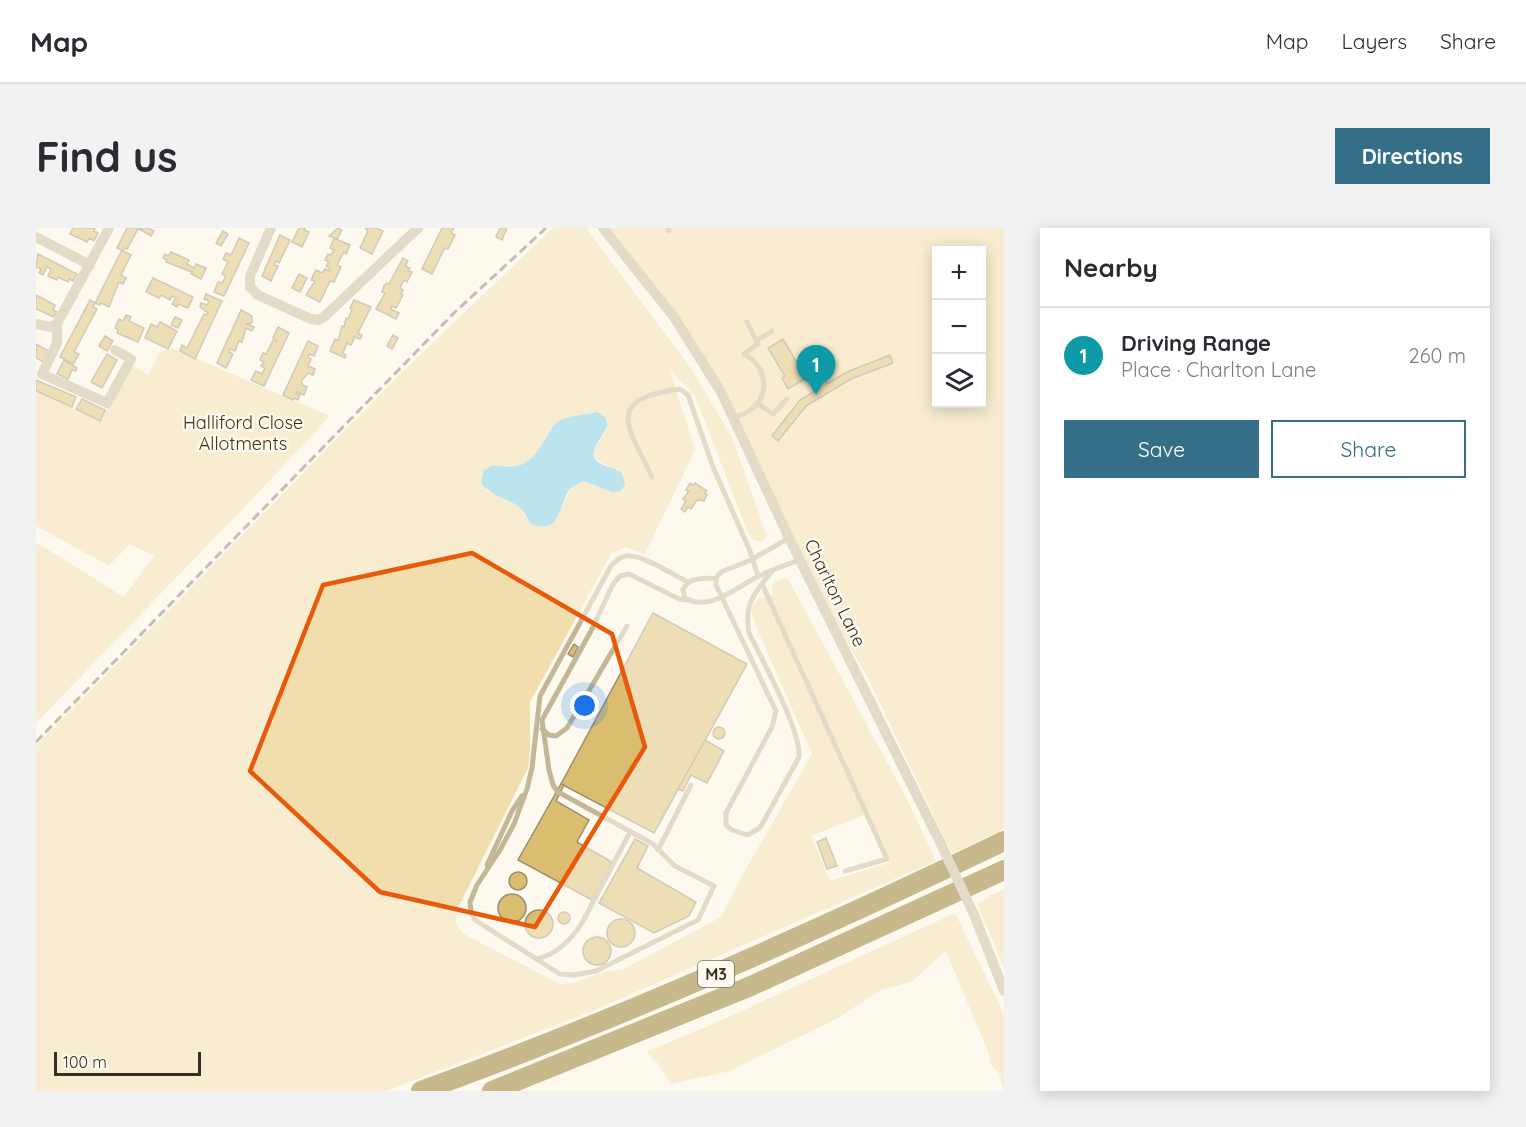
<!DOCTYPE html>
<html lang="en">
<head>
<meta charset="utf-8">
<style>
  body { margin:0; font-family:Quicksand,sans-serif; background:#f2f2f3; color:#2b2b33 }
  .controls { position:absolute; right:18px; top:18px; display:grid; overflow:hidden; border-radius:0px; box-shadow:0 3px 15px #0003 }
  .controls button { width:54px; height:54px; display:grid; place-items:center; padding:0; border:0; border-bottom:2px solid #e1e1e2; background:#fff; color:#2b2b33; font:30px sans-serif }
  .scale { position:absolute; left:18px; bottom:15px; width:147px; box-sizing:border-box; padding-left:6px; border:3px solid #343025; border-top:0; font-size:16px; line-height:21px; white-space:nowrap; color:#343025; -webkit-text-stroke:4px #fdf9ee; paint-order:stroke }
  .you { position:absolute; left:549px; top:478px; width:21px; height:21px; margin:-15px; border:4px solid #fff; border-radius:50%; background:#1a73e8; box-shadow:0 0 0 9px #1a73e833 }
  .badge { display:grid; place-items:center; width:39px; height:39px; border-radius:50%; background:#346e87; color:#fff; font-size:20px; font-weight:700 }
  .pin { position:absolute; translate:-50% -50px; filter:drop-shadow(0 2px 3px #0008) }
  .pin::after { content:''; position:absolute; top:32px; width:21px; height:18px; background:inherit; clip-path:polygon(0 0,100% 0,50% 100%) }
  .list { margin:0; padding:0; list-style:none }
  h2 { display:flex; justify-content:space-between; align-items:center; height:78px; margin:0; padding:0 24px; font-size:26px }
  h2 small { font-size:20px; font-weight:400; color:#7c7c81 }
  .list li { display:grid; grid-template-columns:39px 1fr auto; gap:18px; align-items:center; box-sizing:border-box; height:96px; padding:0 24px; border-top:2px solid #e1e1e2 }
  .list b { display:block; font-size:22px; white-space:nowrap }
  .list p { margin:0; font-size:20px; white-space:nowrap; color:#7c7c81 }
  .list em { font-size:20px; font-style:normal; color:#7c7c81 }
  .actions { display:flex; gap:12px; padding:18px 24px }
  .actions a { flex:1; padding:14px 0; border:2px solid #346e87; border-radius:0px; text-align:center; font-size:21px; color:#346e87 }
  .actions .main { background:#346e87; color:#fff }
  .icon { flex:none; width:33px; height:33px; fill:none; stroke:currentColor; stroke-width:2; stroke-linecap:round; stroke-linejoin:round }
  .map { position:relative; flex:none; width:968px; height:863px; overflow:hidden; border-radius:0px }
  header { display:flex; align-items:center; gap:36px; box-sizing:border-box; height:84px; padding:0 30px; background:#fff; border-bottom:2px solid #e1e1e2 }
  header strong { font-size:28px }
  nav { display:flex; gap:33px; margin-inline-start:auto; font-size:21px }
  .intro { display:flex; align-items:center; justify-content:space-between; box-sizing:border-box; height:144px; padding:0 36px }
  h1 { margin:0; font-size:42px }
  .button { padding:15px 27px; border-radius:0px; background:#346e87; color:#fff; font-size:21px; font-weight:700 }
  main { display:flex; gap:36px; padding:0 36px }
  aside { flex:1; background:#fff; border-radius:0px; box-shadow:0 3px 15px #0003 }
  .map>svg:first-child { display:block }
</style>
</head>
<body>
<header>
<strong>Map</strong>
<nav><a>Map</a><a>Layers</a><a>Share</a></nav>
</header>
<div class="intro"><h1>Find us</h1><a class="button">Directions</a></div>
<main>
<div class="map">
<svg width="968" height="863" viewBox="0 0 968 863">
  <rect width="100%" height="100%" fill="#fdf9ee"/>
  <g fill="#f2deac" fill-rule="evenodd">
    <path d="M 517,0 L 550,0 L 654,139 L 696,209 L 731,308 L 726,314 L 717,312 L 711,302 L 659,168 L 634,142 L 659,222 L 609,326 L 589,319 L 575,326 L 494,474 L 494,523 L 492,540 L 421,682 L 420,695 L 426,705 L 524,756 C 540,757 555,747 571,743 C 575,742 581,742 586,742 L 685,689 L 711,639 L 776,526 L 721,401 L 715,381 L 723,369 L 726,371 L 737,367 L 736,356 L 751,349 L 871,571 L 900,633 L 554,784 L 350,863 L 0,863 L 0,518 L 360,150 ZM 519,195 L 572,197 C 557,226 547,229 582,242 L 576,264 L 548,253 L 535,260 L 521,290 L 495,296 C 486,276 470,271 451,263 L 448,242 L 457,237 C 498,242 500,226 519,195 ZM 830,586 L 852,635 L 794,653 L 775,608 Z"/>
    <path d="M 567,0 L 968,0 L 968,601 L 916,626 L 831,448 L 764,332 L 670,139 ZM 900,22 L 946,22 L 946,176 L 900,176 Z"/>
    <polygon points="136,120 294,188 220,267 0,495 0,314 88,369 118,328 94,316 73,338 0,298 0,163 64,193 95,139 101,139 112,147 124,124"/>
    <polygon points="968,661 968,740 941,675"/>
    <polygon points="919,685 966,782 968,789 968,863 963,845 955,837 952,824 910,723 875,754 845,762 800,791 694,843 635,856 620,833 610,824 675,797"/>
  </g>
  <path fill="#6ec9ef" d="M 561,184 L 569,189 L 572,197 C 568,205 560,215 558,223 C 555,238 575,237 583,243 C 587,246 588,251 589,256 L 585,263 L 576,264 L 548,253 C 544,255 539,257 535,260 C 522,275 526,308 495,296 C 482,267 461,275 445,255 L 448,242 L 457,237 C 488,241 494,236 510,210 C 513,206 516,198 520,195 C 530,187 550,187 561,184 Z"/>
  <g fill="#dbbd70" stroke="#9a9076" stroke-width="1.5">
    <polygon points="37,0 59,0 58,3 62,5 58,13 53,10 51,14 34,6"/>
    <polygon points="91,0 106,0 105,2 102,1 91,21 88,20 87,23 81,20"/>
    <polygon points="106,0 113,0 118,3 115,8 105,2"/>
    <polygon points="263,0 269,0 268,2 273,4 266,19 256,14"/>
    <polygon points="302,0 306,2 301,11 293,8"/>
    <polygon points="329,0 340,0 347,3 336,26 324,20 332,3"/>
    <polygon points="406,0 418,0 415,5 419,7 412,21 409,20 407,23 396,46 386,41"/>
    <polygon points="464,0 471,0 466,12 460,9"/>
    <polygon points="187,3 192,6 185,18 180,15"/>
    <polygon points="244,7 254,12 243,35 240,33 238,37 242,38 235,53 226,48"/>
    <polygon points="203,10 213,15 188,68 178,64 182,54 186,55 190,48 186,46 192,34 187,31 190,25 195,27"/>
    <polygon points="298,10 314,17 310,26 308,24 301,37 305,39 298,54 294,53 284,74 270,67 279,53 275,52 280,42 286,45 289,41 293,43 294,40 290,38 293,34 289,32 292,26 295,27 298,22 294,20"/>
    <polygon points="86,22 95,27 85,47 90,50 87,56 83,54 73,79 65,75 64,77 59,75"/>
    <polygon points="135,24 153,32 151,36 158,40 160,36 170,40 165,51 155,46 156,44 130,34 131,32 127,30 129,26 132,28"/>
    <polygon points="2,26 41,46 37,53 33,51 32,54 22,49 21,52 12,48 15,41 11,39 7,47 3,45 5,41 0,39"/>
    <polygon points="367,30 372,33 369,38 374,40 372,43 376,44 371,54 368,52 364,60 367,62 365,66 367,67 360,80 356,78 355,81 363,85 360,91 340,81 349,65 346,64 348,58 351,55 353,56"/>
    <polygon points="263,46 271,50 264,64 256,60"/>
    <polygon points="117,50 157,69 152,80 142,76 141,79 136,76 140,70 136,68 134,72 125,67 123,70 110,64"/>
    <polygon points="170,66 186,73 159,131 144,123 146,117 151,120 168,86 171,87 172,85 164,79 165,75 171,77 173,73 168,71"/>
    <polygon points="0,67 19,77 17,82 21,84 18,89 0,81"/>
    <polygon points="54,72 59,75 57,79 61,81 38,124 43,126 37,136 24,129"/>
    <polygon points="318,72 335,79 322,105 326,107 324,111 319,109 315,117 311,115 307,125 310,127 309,130 294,123 299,111 302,113 306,98 308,99 310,90 312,91 316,81 314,80"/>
    <polygon points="205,82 216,88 216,95 211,96 218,99 216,103 210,100 206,114 203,113 199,123 194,121 193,124 197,126 190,140 181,135"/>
    <polygon points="90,87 95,89 93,93 108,100 102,114 81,105 82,102 79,100 83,91 87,93"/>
    <polygon points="139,89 146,92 142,100 135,97"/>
    <polygon points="124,94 141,103 132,121 109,110 115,96 121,99"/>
    <polygon points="242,99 253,105 228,158 215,152 220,143 226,146 229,140 225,138 228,134 224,132 227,125 230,126 237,112 240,114 241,112 237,110"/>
    <polygon points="357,107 362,110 356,121 351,118"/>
    <polygon points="69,108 77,113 71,123 63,118"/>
    <polygon points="747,111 770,150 752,161 746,150 749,148 732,120"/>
    <polygon points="272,113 282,118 278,128 273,126 272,129 275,131 272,138 279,141 277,147 272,145 266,152 266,157 271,159 268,167 261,164 260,166 264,167 262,172 258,170 257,172 247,167"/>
    <polygon points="0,116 14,124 8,134 0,130"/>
    <polygon points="71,126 81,132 66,160 55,154"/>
    <polygon points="854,127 857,135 815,151 770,178 742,213 736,208 764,172 779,163 777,159 788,151 791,156 811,144"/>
    <polygon points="28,132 41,140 40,143 36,142 32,151 21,146"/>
    <polygon points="0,152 40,169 36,179 0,163"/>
    <polygon points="46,171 69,182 64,193 40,181"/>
    <polygon points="654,255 657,257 659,255 671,263 669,265 671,267 668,273 661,272 655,281 652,279 649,284 645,281 650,273 647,271 653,263 650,262"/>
    <polygon points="617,385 711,436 618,605 525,556"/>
    <polygon points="538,416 542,419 537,429 532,426"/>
    <circle cx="683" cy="505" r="6"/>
    <polygon points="669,512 688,523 671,555 655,547 647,563 642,561"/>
    <polygon points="525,556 528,557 520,573 553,592 541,614 576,634 556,672 482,632"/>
    <polygon points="790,610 801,638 791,641 781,614"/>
    <polygon points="599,611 612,618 601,640 660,674 653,688 618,705 563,675"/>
    <circle cx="482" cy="653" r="9"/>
    <circle cx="476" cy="680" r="14"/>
    <circle cx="503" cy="696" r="14"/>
    <circle cx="528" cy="690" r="6"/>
    <circle cx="585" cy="705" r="14"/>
    <circle cx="561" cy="723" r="14"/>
  </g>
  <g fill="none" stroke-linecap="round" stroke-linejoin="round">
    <g stroke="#c4b797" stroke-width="5">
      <polyline points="632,0 633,3"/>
      <polyline points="722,112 736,103"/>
      <polyline points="708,126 722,116 711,94"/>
      <polyline points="721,175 737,186 751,171"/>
      <path d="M 698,190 C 704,187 711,185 716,181 C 736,164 729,137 708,126"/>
      <path d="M 616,249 C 591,197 568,171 644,161 L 652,167 L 677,239 L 714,323 L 722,348"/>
      <path d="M 753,310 L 715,332 L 685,344 L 680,350 C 667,351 653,348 647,362 L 649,370 C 674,384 699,360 721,349 C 735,342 750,337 764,332"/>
      <path d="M 680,350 L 680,357 L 740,483 L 736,499 L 690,585 L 690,597 L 696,602 L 711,607 L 724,600 L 763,529 C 765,502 726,432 713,405 C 708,375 718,366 736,343"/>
      <polyline points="726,356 851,631 809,643"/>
      <polyline points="506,501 513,507 520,508 531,500 591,398"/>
      <polyline points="521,563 517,557 513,542 506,492 556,401 577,356 584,348 593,346 643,371 651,372"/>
      <path d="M 524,565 L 617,616 L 639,638 L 678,658 L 662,692 L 560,743 L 538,747 L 524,746 L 439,692 L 435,684 L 434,674 L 441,657 L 464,622 L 478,596 L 491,561 L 496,540 L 504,468 L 575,338 C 580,333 583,329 590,328 C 606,326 637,347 652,354"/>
      <polyline points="622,622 655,557"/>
      <polyline points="451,637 476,583 486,568"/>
      <path d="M 501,731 C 521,726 535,712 546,695 L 594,604"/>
    </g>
    <g stroke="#c4b797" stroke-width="10">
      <polyline points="235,0 214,48 214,59 222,67 275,91 282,92 288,89 382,0"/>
      <polyline points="567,0 638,89 685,164 753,310 904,614"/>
      <polyline points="0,9 54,37"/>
      <polyline points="0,96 14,99 21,96 73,0"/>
      <polyline points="21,96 21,115 6,146 71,175 95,131 79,122"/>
      <polyline points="939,689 968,763"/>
    </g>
    <g stroke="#856a15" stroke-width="20">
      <path d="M 385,863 C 584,791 777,705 968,613"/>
      <polyline points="456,863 715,758 968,642"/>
    </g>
    <polyline stroke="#7c786d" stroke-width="3" stroke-dasharray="9 4.5" stroke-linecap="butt" points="0,514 418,85 510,0"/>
    <polyline stroke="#c4b797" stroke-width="10" points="904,614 939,689"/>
  </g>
  <path d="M0 0H968V863H0ZM 436,325 L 576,406 L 609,519 L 499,699 L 344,664 L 214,543 L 287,357 Z" fill="#fdf9ee" fill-opacity=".55" fill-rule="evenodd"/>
  <path fill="none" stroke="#e8590c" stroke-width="4.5" stroke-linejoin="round" d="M 436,325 L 576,406 L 609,519 L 499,699 L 344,664 L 214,543 L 287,357 Z"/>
  <g text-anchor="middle" stroke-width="5" stroke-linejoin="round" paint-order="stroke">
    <rect fill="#fdf9ee" stroke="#706c61" stroke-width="1.5" x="662" y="733" width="36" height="26" rx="4.5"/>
    <g font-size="16" font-weight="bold" fill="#343025">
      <text x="680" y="752">M3</text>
    </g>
    <g font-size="18" fill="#3e3210" stroke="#fdf9ee">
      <text x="207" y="201">Halliford Close<tspan x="207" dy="21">Allotments</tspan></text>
    </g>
    <g font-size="18" fill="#343025" stroke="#fdf9ee">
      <text transform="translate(799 365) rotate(64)" y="6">Charlton Lane</text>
    </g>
  </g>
</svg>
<div class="controls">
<button>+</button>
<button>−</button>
<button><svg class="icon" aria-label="layers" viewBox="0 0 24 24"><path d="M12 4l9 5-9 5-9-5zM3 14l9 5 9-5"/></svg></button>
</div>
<div class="scale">100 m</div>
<div class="you"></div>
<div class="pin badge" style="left:780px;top:167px;background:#0f9aa8">1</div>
</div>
<aside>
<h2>Nearby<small></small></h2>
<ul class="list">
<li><span class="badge" style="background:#0f9aa8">1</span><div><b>Driving Range</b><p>Place · Charlton Lane</p></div><em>260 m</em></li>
</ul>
<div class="actions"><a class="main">Save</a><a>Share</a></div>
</aside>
</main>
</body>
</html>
